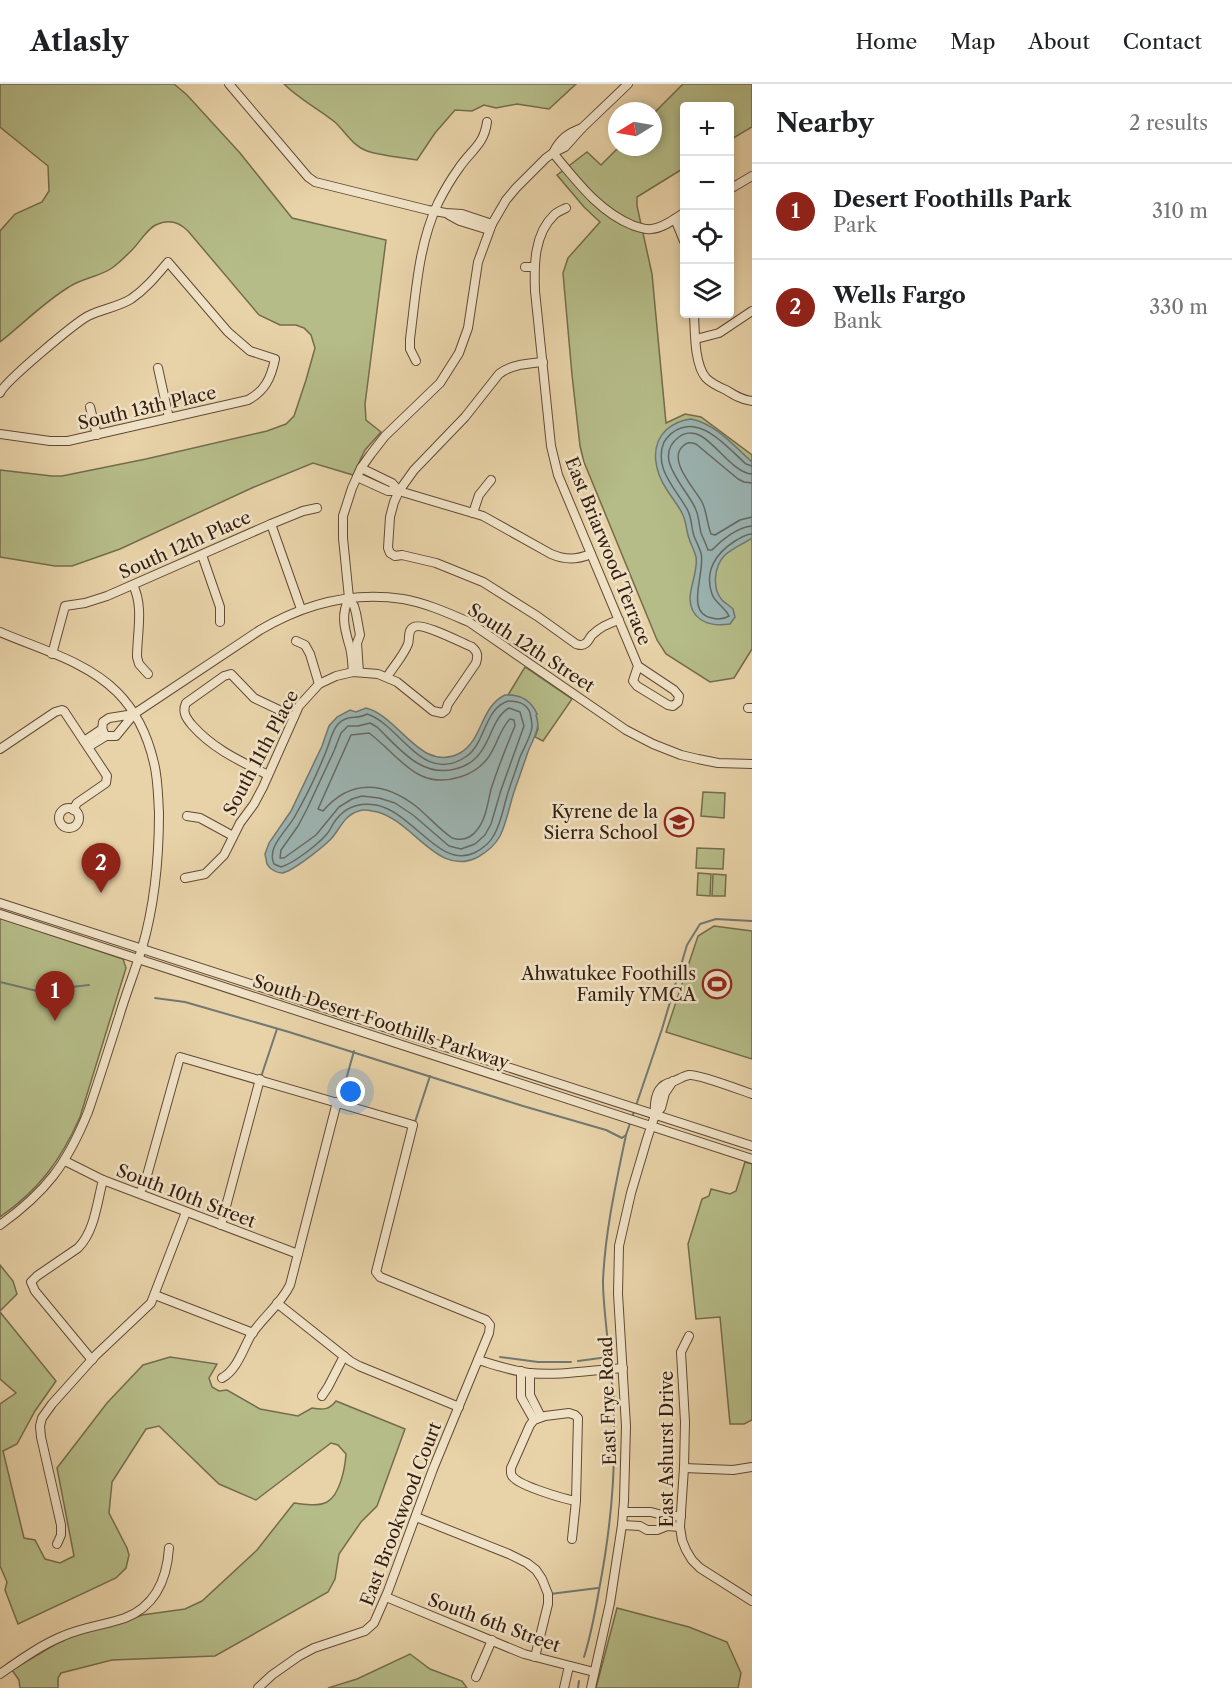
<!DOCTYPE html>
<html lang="en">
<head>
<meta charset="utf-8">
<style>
  body { margin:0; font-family:"Libre Caslon Text",serif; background:#f2f2f2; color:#202124 }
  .controls { position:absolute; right:18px; top:18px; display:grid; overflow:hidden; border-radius:6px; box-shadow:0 3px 9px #0003 }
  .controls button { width:54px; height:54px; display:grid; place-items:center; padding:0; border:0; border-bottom:2px solid #e0e0e0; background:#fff; color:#202124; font:30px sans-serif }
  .compass { position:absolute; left:608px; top:18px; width:54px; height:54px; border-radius:50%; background:#fff; box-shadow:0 3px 9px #0003; rotate:259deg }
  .you { position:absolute; left:351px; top:1008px; width:21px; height:21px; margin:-15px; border:4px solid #fff; border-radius:50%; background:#1a73e8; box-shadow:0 0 0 9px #1a73e833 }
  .badge { display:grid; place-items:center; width:39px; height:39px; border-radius:50%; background:#8f2418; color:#fff; font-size:20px; font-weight:700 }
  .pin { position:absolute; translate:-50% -50px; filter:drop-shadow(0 2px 3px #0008) }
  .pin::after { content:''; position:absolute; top:32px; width:21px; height:18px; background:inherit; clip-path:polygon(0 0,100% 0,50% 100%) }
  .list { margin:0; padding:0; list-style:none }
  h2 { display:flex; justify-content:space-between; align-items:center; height:78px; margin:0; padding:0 24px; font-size:26px }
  h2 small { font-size:20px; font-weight:400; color:#757577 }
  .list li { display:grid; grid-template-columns:39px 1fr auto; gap:18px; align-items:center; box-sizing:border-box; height:96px; padding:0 24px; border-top:2px solid #e0e0e0 }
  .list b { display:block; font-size:22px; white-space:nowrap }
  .list p { margin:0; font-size:20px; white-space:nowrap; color:#757577 }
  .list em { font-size:20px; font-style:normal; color:#757577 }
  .icon { flex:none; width:33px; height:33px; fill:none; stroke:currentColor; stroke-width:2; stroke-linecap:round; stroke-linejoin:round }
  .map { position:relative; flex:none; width:752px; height:1604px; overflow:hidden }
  header { display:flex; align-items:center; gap:36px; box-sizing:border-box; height:84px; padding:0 30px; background:#fff; border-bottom:2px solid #e0e0e0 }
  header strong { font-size:28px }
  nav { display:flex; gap:33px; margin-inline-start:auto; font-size:21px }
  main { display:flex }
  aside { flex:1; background:#fff }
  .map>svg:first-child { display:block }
</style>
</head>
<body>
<header>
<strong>Atlasly</strong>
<nav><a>Home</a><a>Map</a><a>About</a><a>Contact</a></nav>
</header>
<main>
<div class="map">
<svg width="752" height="1604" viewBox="0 0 752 1604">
  <rect width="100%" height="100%" fill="#e8d2a8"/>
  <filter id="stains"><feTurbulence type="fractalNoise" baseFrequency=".00333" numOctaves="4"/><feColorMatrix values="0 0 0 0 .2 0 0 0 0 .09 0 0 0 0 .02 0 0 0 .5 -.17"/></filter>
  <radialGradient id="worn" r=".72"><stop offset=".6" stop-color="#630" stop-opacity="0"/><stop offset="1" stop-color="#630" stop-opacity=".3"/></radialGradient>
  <g fill="#b5bc88" stroke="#746c4c" stroke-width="1.5">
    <path d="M 0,0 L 174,0 L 187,11 L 240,69 L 292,134 L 386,156 L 365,320 L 366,336 L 381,348 L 365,366 L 353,391 L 313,379 L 254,403 L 120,465 L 72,482 L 55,482 L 0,473 L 0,386 L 52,392 L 62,392 L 146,375 L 267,347 L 286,340 L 294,332 L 306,296 L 315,264 L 311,251 L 304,244 L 296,241 L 280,241 L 259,231 L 188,147 C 180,139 170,135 158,140 C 148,143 140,158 132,166 C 126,172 119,179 112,184 C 99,193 82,194 69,203 C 44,218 23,240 0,258 L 0,147 L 15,130 L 42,118 L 49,107 L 48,82 L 0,43 Z"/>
    <path d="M 284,0 L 576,0 L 549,25 L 517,20 L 496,24 L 484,21 L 472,27 L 455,26 L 435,49 L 417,76 C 400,73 382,72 367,67 C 353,62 346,49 336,39 C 319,25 300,16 284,0 Z"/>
    <polygon points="683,0 752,0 752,43 730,56 730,22 684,22 684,84 637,113 637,122 652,190 666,339 685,330 701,333 752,371 752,565 734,594 710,598 666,570 657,556 584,378 580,362 572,291 563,189 568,174 600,138 584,123 557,91 587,68 601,81 619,63 653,63 653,30"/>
    <path d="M 525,583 L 572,615 L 543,657 L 535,653 L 538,645 L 536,630 L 537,630 C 530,616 522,612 508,611 Z"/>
    <polygon points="703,708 725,709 724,734 701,732"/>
    <polygon points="697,764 724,765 723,785 696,784"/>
    <polygon points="698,789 711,790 710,812 697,811"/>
    <polygon points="713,790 726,791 725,812 712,812"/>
    <path d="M 0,834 L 123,875 L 126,884 L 80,1033 C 61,1076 39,1106 0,1133 Z"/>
    <polygon points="714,842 752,847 752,975 666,948 698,852"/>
    <polygon points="745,1078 752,1080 752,1336 744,1340 730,1340 720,1233 696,1235 688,1160 702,1115 709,1112 711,1105 730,1110 736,1107"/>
    <polygon points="0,1181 13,1197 17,1210 0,1227"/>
    <path d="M 0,1228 L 56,1297 L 35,1327 L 17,1360 L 3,1367 L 24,1454 L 35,1456 L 45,1475 L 60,1479 L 74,1472 L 57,1384 L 107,1319 L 143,1281 L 170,1273 L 217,1280 L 209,1294 L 212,1303 L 219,1307 L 227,1306 L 260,1325 L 298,1332 L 312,1324 C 323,1326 329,1326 336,1317 L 405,1345 L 377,1422 L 361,1438 L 339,1470 L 335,1495 L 328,1508 L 215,1572 L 112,1576 L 61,1589 L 58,1594 L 58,1604 L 20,1604 L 19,1596 L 12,1586 L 54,1561 L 77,1550 L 127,1537 L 142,1531 L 185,1525 L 202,1517 L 257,1466 L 294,1419 C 304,1420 317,1423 327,1418 C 340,1411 345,1384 346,1370 L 338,1361 L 331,1359 L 256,1416 L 219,1400 L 159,1342 L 146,1345 L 112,1398 L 109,1429 L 127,1464 L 129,1471 L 126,1484 L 116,1494 L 18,1540 L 5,1506 L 7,1498 L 0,1482 L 0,1320 L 16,1309 L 0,1295 Z"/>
    <polygon points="617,1524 689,1543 727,1558 741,1589 738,1604 596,1604"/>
    <polygon points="410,1570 430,1585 462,1597 467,1604 328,1604 357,1595"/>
  </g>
  <g fill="#9cb5b3" stroke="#727872" stroke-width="1.5">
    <path d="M 691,335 C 716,340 734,362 752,378 L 752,454 C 743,460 731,465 724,472 C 714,483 712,505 722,516 C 725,519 730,522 733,525 L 735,533 L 730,540 C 716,542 701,541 693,527 C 684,511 699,490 696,473 C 694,465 690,459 688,451 C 686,444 686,436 682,429 C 678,421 672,414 667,406 C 655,388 649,363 666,346 C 673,340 681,336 691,335 Z"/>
    <path d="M 505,611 C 520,610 531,616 537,630 L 536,631 L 538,640 C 537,649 533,657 529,665 C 524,679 519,694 514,708 C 509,723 507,738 500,752 C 495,761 487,768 478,773 C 436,795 412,732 372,727 C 368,726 363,725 359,727 C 344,731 340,745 331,755 C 323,763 292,788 282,789 C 277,789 274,787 270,784 L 267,780 L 265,770 L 269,759 L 291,727 L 322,662 L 329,642 L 337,633 L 350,626 L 356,628 L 366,624 C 399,632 421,690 460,669 C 483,656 480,623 505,611 Z"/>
  </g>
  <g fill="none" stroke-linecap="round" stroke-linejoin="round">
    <g stroke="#686962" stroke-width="1.5">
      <path d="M 752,382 L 746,380 C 730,366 705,335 681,344 C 675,346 668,352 664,358 C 653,384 676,405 687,425 C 692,433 691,443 694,452 C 696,457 699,463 701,469 C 706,488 684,529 712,534 C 718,536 724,535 729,532 C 725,523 715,519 712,510 C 704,487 716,469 735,457 C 741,454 745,450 752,450"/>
      <path d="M 752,390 C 734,389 717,361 701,352 C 694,348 685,348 679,353 C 650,374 689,406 696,426 C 699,433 699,441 701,449 C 703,454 706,460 708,466 L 712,466 C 721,456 738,443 752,442"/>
      <path d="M 752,399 L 744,398 L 738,395 L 696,360 C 690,358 687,358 683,362 C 667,376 695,405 702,418 C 707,428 707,440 711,450 L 715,451 L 740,436 L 752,433"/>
      <path d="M 508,617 C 517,617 527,619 530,629 C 531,633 532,640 532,643 C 531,652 524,664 520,673 C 516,686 511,698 507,712 C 503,725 501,739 494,751 C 490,759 482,765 474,769 C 439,785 413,728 376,721 C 358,718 343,724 333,740 C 331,744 329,748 326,751 C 317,761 294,779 281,783 L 274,780 C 266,763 287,747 295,732 C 307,711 318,688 327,665 C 330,657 332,647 338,640 C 347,630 357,636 367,630 C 400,640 423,703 467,672 C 486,658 484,625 508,617 Z"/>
      <path d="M 509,624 L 520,628 L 524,642 L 501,706 L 491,740 L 485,751 L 475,760 L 461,765 L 449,762 L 413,731 L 395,719 L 379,714 L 362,712 L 352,715 L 339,723 L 316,751 L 284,774 L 280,774 L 281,766 L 298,742 L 307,725 L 334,667 L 341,649 L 348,642 L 358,642 L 370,639 L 377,643 C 399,664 421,694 455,685 C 468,682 478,674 484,663 C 492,650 495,632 509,624 Z"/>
      <path d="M 510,635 L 514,636 L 515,642 C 506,663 498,684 491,705 C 488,718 486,735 477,746 C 471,754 462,757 452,754 C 439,745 429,733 417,723 C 385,698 351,694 323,727 L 318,725 L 351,651 L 369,649 C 399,671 416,707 460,693 C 470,690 480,684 487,675 C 497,663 499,646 510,635 Z"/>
    </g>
    <g stroke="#727872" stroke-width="2">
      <polyline points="0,898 37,907 89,901"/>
      <polyline points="155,914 185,918 289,948 523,1022 606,1046 622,1054 626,1051 662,945 687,861 700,840 716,835 752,837"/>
      <polyline points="261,993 277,945"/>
      <polyline points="339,1016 342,1010 354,967"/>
      <polyline points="415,1038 430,992"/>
      <polyline points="500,1273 538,1278 571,1278"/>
      <path d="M 609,1276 C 608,1250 603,1223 603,1197 C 605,1148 616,1099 626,1051"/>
      <polyline points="578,1277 608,1273"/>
      <polyline points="550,1510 598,1504"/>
      <path d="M 584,1573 C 591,1551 595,1529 599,1506 C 609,1454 615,1402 614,1349 C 614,1331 615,1311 611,1294"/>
      <polyline points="578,1604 579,1597"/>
    </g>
    <g stroke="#614a36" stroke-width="10">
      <g id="minor">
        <polyline points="229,0 308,93 315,98 428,126 446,129 462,130 492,140"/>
        <path d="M 553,69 C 576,96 598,127 632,141 C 638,143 645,146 651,145 C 662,145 674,135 684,129"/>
        <path d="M 553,69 C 560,55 568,49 582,44"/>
        <polyline points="730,105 752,92"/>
        <path d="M 566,124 C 562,126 557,128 554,131 C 534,150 534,181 535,207 L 551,362 L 558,391 L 638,582 L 674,606 L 679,612 L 678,618 L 673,622 L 668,621 L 637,602 L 633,597 L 638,582"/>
        <polyline points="449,131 460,137 489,146"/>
        <polyline points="675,135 684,157"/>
        <polyline points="525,183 534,183"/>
        <path d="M 694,230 C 695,247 694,280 706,294 C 711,299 719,303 726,306 C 734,311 742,316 752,317"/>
        <polyline points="696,255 719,249 752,227"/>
        <path d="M 416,277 L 410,265 L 410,255 C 416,209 418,162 438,119 C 444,107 451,95 459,84 C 471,66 484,61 487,38"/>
        <path d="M 543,278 C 527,280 512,280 499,290 L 465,333 L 414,386 L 399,407 L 394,418 L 390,433 L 388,464 L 390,469 L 395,472 L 402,471 L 436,479 L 483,498 L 537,532 L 576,560 C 580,561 582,562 586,559 C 588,558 590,553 592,551 C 599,544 609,539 619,536"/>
        <polyline points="158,284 169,334"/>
        <path d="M 0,309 C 4,298 75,239 88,232 C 102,225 118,223 131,215 C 146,205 157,191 168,178 L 228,248 L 250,267 L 275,275 C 271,294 265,307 248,316 L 68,357 L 50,357 L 0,350"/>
        <polyline points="90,323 97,351"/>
        <polyline points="361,384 392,399 399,407"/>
        <path d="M 357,393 L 388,407 L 399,407 L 483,432 L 551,470 C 565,476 576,476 591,470"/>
        <polyline points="473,429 479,411 491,396"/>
        <polyline points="271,440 301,525"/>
        <polyline points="202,471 220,523 220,538"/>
        <path d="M 133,501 C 144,523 137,549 137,573 L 139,580 L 148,590"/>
        <path d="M 349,514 C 341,530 344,543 349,560 C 352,568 352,579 353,588"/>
        <path d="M 0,548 C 39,565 86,577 117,608 C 136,627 148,653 154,679 C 158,695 158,712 159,729 C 159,774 155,820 142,864 C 135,887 126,909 119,933 C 109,964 99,996 88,1028 C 67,1080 46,1108 0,1141"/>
        <polyline points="296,557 305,561 310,570 319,600"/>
        <polyline points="52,570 65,522 85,519 107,512 271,440 303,427 317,424"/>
        <polyline points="359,588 357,559 360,551 356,529 354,522 349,514 343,454 343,432 352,404 361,384 371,370 385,352 440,299 459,269 468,244 478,178 492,140 506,116 516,104 546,74 553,69 565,63 582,44 628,0"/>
        <polyline points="748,624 752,624"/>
        <path d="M 134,630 L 109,634 L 103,638 C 102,644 102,647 106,652 L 116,652 L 134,630 L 260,546 C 304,520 351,507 403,515 C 426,519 448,529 469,538 L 626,646 L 653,660 L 681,671 L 698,675 L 718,679 L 752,680"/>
        <polyline points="84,657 102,645"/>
        <polyline points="88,663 106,652"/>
        <polyline points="0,665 55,628 62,626 64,627 107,692 106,699 77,719 73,726"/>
        <path d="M 268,691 C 240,677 213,665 192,641 C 186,634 182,628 186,619 L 224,592 L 231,590 L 254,614 L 294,633"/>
        <circle cx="69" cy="734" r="10"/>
        <polyline points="187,732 200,734 233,752"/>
        <path d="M 185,794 L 205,790 L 224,771 L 240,739 L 254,720 L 263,703 L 299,622 L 319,600 L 336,592 L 353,588 L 378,590 L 397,598 L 433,627 L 442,629 L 446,626 L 448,620 L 476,579 C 478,572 478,568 472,563 C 462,559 422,538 414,543 C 407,546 410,555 408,560 C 404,571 393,583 387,593"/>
        <polyline points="0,819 752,1062"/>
        <polyline points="0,830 752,1075"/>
        <path d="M 655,1031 C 654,1017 656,1001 672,998 C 678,996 683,992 689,991 C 699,990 740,1006 752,1010"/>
        <polyline points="65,1077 103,1096 298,1170"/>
        <polyline points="140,1109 146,1095 180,973 413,1041 376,1188 380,1193 486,1236 490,1241 489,1249 433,1385 388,1507 374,1539 365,1547 314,1564 299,1572 272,1591 258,1604"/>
        <polyline points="221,1141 260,995"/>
        <polyline points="155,1211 253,1249"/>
        <polyline points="277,1219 350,1277 359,1282 459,1323"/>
        <polyline points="689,1252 681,1268 685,1338 684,1384 680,1443 682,1456 686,1466 692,1476 700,1484 752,1517"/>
        <path d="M 92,1276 L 35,1207 L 31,1198 L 37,1192 L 78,1164 C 95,1147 97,1118 103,1096"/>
        <path d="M 478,1276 C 495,1281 512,1287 529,1289 C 560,1292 592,1286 623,1284"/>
        <polyline points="521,1287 521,1313 534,1336"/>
        <polyline points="530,1289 530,1311 541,1333"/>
        <path d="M 222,1294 C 237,1286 243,1265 251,1251 C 263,1233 281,1220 290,1201 L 337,1018"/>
        <polyline points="322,1312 328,1303 344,1272"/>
        <polyline points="684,1384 733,1386 752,1383"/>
        <polyline points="623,1428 651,1428 666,1432 681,1432"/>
        <polyline points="416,1433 509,1470 527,1479 536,1486 542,1495 548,1510 548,1520 535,1573"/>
        <polyline points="622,1441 640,1442 647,1446 657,1446 667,1442 680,1443"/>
        <path d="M 572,1455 L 576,1417 L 578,1334 L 575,1331 L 569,1329 L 545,1332 L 534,1336 L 530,1341 L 511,1384 C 511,1388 510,1390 513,1393 C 520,1402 564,1415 576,1417"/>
        <polyline points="57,1460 61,1451 61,1441 41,1353 40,1342 42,1334 52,1320 96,1271 151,1219 186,1128"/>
        <polyline points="386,1513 524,1570 594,1588"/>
        <path d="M 0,1590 C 20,1576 41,1561 63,1552 C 83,1543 105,1541 125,1534 C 156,1522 167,1494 169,1464"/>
        <polyline points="476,1593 492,1556"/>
        <polyline points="564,1604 569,1582"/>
        <polyline points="591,1604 610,1519 622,1441 624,1417 626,1342 618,1210 619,1162 631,1109 647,1055 655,1031 661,1024 665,1009 673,997"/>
      </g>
    </g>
    <use href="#minor" stroke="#f0e2c6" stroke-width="8"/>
  </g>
  <defs>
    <g id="school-ring" transform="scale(1.5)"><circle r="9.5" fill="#f0e2c6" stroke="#8f2418" stroke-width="1.5"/><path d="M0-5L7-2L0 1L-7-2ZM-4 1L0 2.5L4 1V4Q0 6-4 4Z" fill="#8f2418"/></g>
    <g id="stadium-ring" transform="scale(1.5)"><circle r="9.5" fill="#f0e2c6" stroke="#8f2418" stroke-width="1.5"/><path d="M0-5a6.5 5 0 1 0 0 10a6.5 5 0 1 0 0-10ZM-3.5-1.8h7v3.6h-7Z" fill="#8f2418"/></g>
  </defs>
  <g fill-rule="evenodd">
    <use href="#school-ring" x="679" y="738"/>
    <use href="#stadium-ring" x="717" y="900"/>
  </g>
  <g text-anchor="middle" stroke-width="5" stroke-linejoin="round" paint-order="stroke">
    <g font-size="18" fill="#341d10" stroke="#f0e2c6">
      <text transform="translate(147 324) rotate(-13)" y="6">South 13th Place</text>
      <text transform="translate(185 461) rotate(-24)" y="6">South 12th Place</text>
      <text transform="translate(608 467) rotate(68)" y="6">East Briarwood Terrace</text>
      <text transform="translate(531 564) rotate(33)" y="6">South 12th Street</text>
      <text transform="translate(261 669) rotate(-62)" y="6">South 11th Place</text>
      <text transform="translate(381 938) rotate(18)" y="6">South Desert Foothills Parkway</text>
      <text transform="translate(186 1112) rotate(21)" y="6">South 10th Street</text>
      <text transform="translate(608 1317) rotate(-92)" y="6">East Frye Road</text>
      <text transform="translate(667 1365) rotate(-90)" y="6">East Ashurst Drive</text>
      <text transform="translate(401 1430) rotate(-69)" y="6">East Brookwood Court</text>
      <text transform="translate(494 1539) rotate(20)" y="6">South 6th Street</text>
    </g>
    <g font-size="18" fill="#341d10" stroke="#f0e2c6" text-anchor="end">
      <text x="658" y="734">Kyrene de la<tspan x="658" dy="21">Sierra School</tspan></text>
      <text x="696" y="896">Ahwatukee Foothills<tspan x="696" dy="21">Family YMCA</tspan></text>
    </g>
  </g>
  <rect width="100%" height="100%" filter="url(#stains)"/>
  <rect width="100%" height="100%" fill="url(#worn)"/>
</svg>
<div class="controls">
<button>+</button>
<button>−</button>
<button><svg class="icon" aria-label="locate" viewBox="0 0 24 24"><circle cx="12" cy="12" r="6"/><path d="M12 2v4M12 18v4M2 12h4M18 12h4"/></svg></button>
<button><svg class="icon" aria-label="layers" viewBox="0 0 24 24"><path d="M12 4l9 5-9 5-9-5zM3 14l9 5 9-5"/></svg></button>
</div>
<svg class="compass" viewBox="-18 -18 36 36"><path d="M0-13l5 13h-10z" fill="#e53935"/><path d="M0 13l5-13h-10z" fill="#757577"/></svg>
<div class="you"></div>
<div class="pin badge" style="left:55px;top:937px">1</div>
<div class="pin badge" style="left:101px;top:809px">2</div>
</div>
<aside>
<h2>Nearby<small>2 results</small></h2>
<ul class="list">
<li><span class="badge">1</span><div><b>Desert Foothills Park</b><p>Park</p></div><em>310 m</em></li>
<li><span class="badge">2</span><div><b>Wells Fargo</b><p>Bank</p></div><em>330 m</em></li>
</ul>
</aside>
</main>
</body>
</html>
